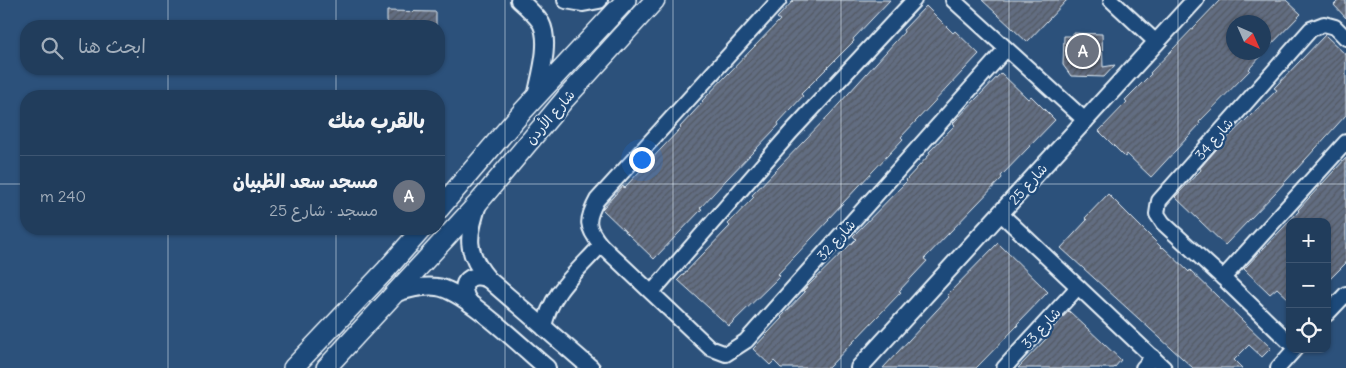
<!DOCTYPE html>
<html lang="ar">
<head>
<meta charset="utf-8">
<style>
  body { margin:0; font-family:Delius,"Playpen Sans Arabic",sans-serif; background:#294462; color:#f1f3f6; direction:rtl }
  .controls { position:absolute; right:15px; bottom:15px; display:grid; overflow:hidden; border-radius:10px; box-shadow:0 1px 4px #0004 }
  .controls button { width:45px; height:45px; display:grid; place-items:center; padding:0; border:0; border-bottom:1px solid #3e5672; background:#213d5c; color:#f1f3f6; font:25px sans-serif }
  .compass { position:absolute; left:1226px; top:15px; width:45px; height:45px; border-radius:50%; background:#213d5c; box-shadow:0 1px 4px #0004; rotate:135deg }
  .you { position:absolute; left:641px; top:159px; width:18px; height:18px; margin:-12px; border:4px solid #fff; border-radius:50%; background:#1a73e8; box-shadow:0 0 0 8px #1a73e833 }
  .badge { display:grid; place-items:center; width:32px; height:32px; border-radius:50%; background:#ff9aa2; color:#fff; font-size:16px; font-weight:700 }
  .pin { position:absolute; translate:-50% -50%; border:2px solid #fff; box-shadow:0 1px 5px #0006 }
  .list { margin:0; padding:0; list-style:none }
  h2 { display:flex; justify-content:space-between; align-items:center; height:65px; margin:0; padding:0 20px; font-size:21px }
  h2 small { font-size:16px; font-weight:400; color:#a2aebb }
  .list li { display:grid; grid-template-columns:32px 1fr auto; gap:15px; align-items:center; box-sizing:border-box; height:80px; padding:0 20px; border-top:1px solid #3e5672 }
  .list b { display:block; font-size:19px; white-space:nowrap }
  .list p { margin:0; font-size:16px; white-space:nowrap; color:#a2aebb }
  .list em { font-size:16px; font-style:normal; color:#a2aebb }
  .icon { flex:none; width:28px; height:28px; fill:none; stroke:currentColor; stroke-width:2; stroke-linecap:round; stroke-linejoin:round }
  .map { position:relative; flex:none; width:1346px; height:368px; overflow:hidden; direction:ltr }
  .search { position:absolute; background:#213d5c; box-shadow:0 1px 4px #0004; left:20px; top:20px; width:425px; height:55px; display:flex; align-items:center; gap:12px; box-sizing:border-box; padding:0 18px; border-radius:20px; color:#a2aebb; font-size:19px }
  .panel { position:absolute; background:#213d5c; box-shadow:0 1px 4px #0004; left:20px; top:90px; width:425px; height:145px; border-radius:20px; direction:rtl }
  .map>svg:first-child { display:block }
</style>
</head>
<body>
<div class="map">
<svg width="1346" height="368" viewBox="0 0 1346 368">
  <defs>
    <pattern id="building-hatch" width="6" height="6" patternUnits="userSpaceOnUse" patternTransform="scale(1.25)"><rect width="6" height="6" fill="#626d81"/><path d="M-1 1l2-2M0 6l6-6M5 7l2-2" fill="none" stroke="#535963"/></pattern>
  </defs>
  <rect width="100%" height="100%" fill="#2c517b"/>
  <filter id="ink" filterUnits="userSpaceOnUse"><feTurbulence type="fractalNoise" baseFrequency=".02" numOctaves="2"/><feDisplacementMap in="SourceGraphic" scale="10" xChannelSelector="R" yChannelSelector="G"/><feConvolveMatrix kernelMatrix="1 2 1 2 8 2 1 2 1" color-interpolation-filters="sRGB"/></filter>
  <g filter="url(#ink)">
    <g fill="url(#building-hatch)" stroke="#e8f1f8" fill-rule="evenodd">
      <polygon points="794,0 890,0 853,39 854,41 801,94 803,96 778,123 779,125 726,180 700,208 702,209 654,259 602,209 603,208 623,186 624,188 681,128 680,127 703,102 702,101 780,20 777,18"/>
      <polygon points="982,0 1067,0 1027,42"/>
      <path d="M 1220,0 L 1286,0 L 1301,14 L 1264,52 L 1265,52 L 1249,69 L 1250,70 L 1199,122 L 1200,124 L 1151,177 L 1127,154 L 1125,157 L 1099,131 L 1127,102 L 1125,100 L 1151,74 L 1150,73 ZM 1234,22 L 1264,22 L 1264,52 L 1234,52 Z"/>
      <polygon points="1339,0 1346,0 1346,18 1334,5"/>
      <polygon points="926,6 953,33 955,31 979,54 901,137 903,139 828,219 829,220 778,274 780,276 729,326 678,280 730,226 728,224 754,197 752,195 830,114 904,32 903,30"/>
      <polygon points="387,11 436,12 436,26 387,26"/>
      <polygon points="1072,33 1102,34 1103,67 1115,65 1104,77 1071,76 1063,65 1064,36 1072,36"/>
      <polygon points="1325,35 1346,55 1346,115 1275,193 1225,245 1175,197 1201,170 1200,168 1222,143 1277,90 1274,88"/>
      <polygon points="1001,73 1028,99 1031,96 1055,120 1001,176 1002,178 924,259 927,261 899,291 901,292 828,368 781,368 774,361 770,365 753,349 782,318 781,317 805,292 803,291 856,239 853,236 907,181 906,180 930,154 929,152 955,125 953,123"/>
      <polygon points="1346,158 1346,263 1327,282 1327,222 1290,222 1290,300 1277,288 1270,294 1244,269 1299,211 1298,210"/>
      <polygon points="1108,194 1162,248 1163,247 1189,272 1190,270 1271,348 1262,357 1249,345 1234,360 1242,368 1193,368 1061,248 1087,220 1085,218"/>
      <polygon points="998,243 1048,292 1017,324 1018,325 976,368 883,368 949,297 947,295"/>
      <polygon points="1069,311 1121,360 1114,368 1018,368 1047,338 1045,336"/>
    </g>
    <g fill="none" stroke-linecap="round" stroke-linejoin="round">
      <g stroke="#e8f1f8" stroke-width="18">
        <g id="minor">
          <path d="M 779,0 L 597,200 C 586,220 586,227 601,245 L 710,348 L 726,354 L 746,341 L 1006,49"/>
          <polyline points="953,0 1086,121"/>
          <polyline points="1111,0 1156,42"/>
          <polyline points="1001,214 1164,368"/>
          <polyline points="1223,278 1346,142"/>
          <polyline points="652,292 791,132 914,0"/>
          <polyline points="1327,314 1346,294"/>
          <path d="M 544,329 C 548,294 579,270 601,245"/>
          <polyline points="1290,343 1223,278 1163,223 1157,214 1159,201 1311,29 1324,24 1335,27 1346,38"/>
          <polyline points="1004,368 1078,287"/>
          <polyline points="1143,368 1153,357"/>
          <polyline points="1278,368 1295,349"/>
        </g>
      </g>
      <g stroke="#e8f1f8" stroke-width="20">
        <g id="tertiary">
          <path d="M 519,0 C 527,7 535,14 541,23 C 551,42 540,77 536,97"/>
          <polyline points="566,0 583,3 599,0"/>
          <path d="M 478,204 C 468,236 464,251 488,279 L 591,368"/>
          <path d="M 396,293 C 409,289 423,285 437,287 C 464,290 523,348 547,368"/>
          <path d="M 470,303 C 456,286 469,270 488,279"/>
          <polyline points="859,368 1195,0"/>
        </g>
      </g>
      <g stroke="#e8f1f8" stroke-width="22">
        <g id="secondary">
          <polyline points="439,209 522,112 626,0"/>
          <polyline points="293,368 386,270 422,229"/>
          <polyline points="326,368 478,203 565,99 655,0"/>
        </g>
      </g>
      <use href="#minor" stroke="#1f4a7a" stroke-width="14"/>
      <use href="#tertiary" stroke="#1f4a7a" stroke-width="16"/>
      <use href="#secondary" stroke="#1f4a7a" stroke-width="19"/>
    </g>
  </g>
  <path fill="none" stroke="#e8f1f8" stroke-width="1" stroke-opacity="0.55" d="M 168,0 L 168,26M 336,0 L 336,26M 505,0 L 505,368M 673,0 L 673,368M 841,0 L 841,368M 1009,0 L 1009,368M 1178,0 L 1178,368M 168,69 L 168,96M 336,69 L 336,96M 0,184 L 26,184M 439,184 L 1346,184M 168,229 L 168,368M 336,229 L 336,368"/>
  <g text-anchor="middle" stroke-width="4.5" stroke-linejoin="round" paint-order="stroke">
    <g font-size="14" fill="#e8f1f8" stroke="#1f4a7a">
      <text transform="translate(550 117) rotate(-49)" y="5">شارع الأردن</text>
      <text transform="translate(1214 139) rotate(-49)" y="5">شارع 34</text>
      <text transform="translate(1028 184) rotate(-48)" y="5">شارع 25</text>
      <text transform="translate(836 240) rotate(-48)" y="5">شارع 32</text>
      <text transform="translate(1041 328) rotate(-47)" y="5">شارع 33</text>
    </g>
  </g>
</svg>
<div class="controls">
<button>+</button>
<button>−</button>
<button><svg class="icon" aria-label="locate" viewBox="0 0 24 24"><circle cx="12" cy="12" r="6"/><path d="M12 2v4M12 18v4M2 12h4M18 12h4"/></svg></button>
</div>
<svg class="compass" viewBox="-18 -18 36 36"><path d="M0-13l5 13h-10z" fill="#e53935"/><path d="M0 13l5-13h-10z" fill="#a2aebb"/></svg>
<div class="you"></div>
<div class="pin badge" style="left:1083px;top:51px;background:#6b7280">A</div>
<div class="search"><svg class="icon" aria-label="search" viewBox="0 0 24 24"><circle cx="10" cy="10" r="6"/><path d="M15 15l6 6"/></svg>ابحث هنا</div>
<section class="panel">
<h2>بالقرب منك<small></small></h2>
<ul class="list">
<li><span class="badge" style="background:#6b7280">A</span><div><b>مسجد سعد الظبيان</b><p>مسجد · شارع 25</p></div><em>240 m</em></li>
</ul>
</section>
</div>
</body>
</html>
